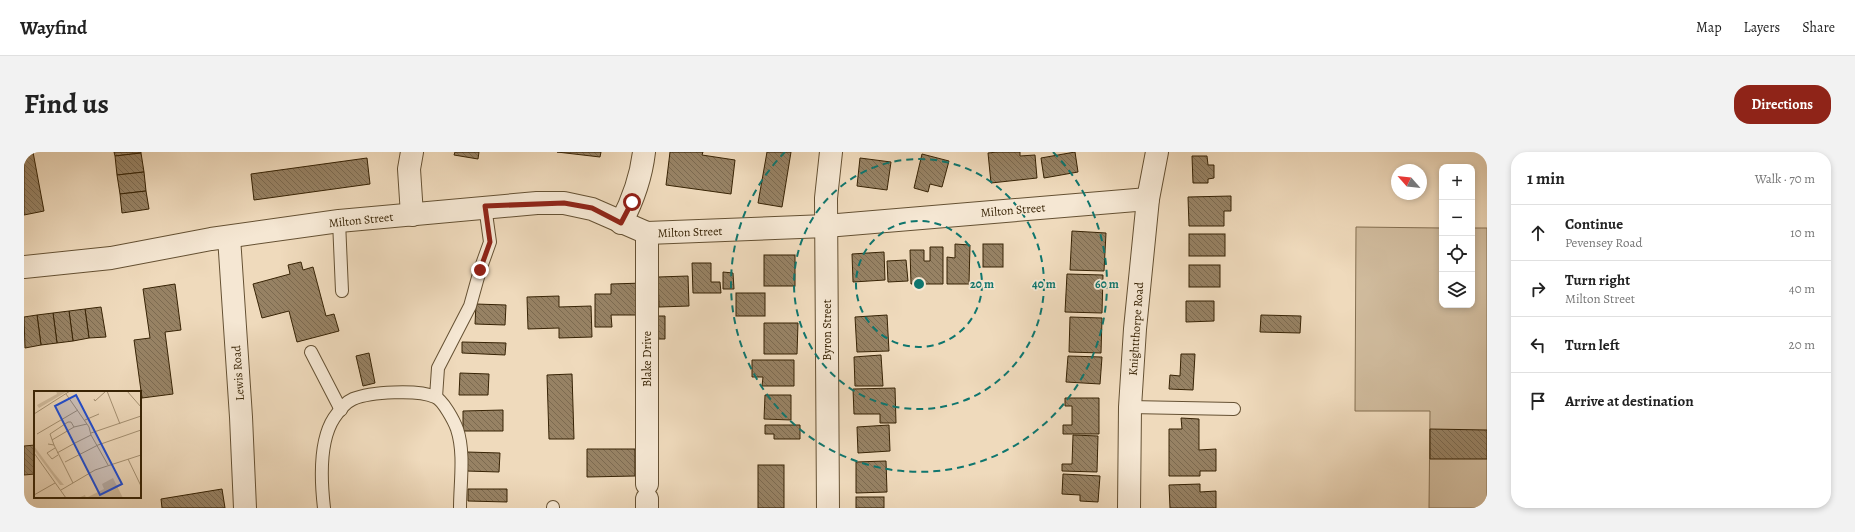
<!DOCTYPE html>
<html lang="en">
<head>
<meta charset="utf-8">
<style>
  body { margin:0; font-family:Alegreya,serif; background:#f2f2f2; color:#222 }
  .controls { position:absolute; right:12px; top:12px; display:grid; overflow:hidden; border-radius:8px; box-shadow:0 2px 6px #0003 }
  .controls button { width:36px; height:36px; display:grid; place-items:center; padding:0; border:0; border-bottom:1px solid #e0e0e0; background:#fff; color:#222; font:20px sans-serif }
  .compass { position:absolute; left:1367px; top:12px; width:36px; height:36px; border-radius:50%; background:#fff; box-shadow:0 2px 6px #0003; rotate:297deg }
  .stop { position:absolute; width:12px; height:12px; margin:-9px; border:3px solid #8f2418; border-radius:50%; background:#fff }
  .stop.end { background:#8f2418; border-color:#fff; box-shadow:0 1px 4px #0008 }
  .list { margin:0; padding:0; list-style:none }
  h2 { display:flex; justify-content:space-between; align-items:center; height:52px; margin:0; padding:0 16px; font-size:17px }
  h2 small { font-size:13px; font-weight:400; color:#767676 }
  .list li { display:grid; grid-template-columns:26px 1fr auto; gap:12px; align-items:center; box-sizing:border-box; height:56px; padding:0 16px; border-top:1px solid #e0e0e0 }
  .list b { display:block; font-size:15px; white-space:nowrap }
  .list p { margin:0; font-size:13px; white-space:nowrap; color:#767676 }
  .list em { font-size:13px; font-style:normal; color:#767676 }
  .icon { flex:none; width:22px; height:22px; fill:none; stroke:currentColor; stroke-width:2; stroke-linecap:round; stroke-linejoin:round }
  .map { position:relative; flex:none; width:1463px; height:356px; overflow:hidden; border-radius:16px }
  header { display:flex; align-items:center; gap:24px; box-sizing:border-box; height:56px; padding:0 20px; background:#fff; border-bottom:1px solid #e0e0e0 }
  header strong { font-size:19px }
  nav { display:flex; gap:22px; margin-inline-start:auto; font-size:14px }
  .intro { display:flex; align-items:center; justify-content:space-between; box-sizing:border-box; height:96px; padding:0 24px }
  h1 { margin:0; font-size:28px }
  .button { padding:10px 18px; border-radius:16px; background:#8f2418; color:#fff; font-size:14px; font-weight:700 }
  main { display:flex; gap:24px; padding:0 24px }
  aside { flex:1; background:#fff; border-radius:16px; box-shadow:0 2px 6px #0003 }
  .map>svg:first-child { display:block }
</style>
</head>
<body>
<header>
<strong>Wayfind</strong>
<nav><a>Map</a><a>Layers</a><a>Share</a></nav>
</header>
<div class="intro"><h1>Find us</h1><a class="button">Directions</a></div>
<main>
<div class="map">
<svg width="1463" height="356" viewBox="0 0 1463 356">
  <defs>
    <pattern id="building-back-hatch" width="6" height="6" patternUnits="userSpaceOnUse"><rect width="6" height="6" fill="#978264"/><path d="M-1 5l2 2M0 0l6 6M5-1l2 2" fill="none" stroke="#7c6a50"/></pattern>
  </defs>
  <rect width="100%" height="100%" fill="#efdabc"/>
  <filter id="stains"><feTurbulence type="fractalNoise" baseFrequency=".005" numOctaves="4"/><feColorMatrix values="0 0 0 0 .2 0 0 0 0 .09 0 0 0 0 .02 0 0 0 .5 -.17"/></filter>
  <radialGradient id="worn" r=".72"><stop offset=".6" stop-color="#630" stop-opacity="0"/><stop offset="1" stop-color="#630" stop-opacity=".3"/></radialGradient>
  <polygon fill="#d0bb9d" stroke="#846f51" points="1332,75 1418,76 1418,153 1448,153 1448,76 1463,76 1463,356 1405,356 1406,259 1331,259"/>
  <g fill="url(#building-back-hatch)" stroke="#372305">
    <polygon points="0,0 9,0 20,59 0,63"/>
    <polygon points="90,0 117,0 117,1 91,4"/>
    <polygon points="431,0 455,0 454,7 430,3"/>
    <polygon points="533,0 577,0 576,5"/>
    <polygon points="646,0 679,0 678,3 711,8 707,42 642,33"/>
    <polygon points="743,0 767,0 758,55 734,51"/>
    <polygon points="973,0 996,0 996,4 1011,3 1013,26 967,31 964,1"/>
    <polygon points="1051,0 1054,20 1020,26 1017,6"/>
    <polygon points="117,1 120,20 93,23 91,4"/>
    <polygon points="898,2 925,9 918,35 906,32 904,40 890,36"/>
    <polygon points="1168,4 1183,4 1184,13 1190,13 1190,26 1184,27 1184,31 1169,31"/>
    <polygon points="343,6 346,32 230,48 227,22"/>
    <polygon points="836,6 867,10 863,38 833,34"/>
    <polygon points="120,20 122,39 96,42 93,23"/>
    <polygon points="122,39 125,57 98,61 96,42"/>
    <polygon points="1207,44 1207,59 1200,59 1200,74 1165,74 1164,45"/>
    <polygon points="1048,79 1082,81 1080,119 1046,118"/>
    <rect x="1165" y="82" width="36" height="22"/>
    <polygon points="931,92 946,93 945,132 923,132 923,105 931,106"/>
    <rect x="959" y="92" width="20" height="23"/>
    <polygon points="906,95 919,95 919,132 887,132 886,98 900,98 900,109 906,109"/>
    <polygon points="860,100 861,128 829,130 828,102"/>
    <rect x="740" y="103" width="31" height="31"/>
    <polygon points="882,108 884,129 864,130 863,109"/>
    <polygon points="277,110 279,118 289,115 302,164 310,162 315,179 273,190 265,159 238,166 229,132 266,122 264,113"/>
    <polygon points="668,111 687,111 687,130 696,130 697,141 669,141"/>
    <rect x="1165" y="113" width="31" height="22"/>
    <polygon points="699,120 709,121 710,137 699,137"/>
    <polygon points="1043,122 1079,123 1078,161 1041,160"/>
    <polygon points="664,124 665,154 635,155 634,125"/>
    <polygon points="620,131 620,163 587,163 588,175 571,175 571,142 587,142 587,132"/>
    <polygon points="151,132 157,178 141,180 149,242 118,246 110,188 126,186 119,137"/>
    <rect x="712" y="141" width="29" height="23"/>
    <polygon points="535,144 535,155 567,154 568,185 535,186 535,176 504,177 503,145"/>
    <polygon points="1162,149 1190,149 1190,169 1162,170"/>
    <polygon points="452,152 482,153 481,173 451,172"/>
    <polygon points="77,155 82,185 65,186 61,157"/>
    <polygon points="61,157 65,186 49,189 45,159"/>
    <polygon points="45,159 49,189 33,191 29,161"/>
    <polygon points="29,161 33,191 17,193 13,163"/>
    <polygon points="13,163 17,193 1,196 0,165"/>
    <polygon points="863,163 865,199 833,200 831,165"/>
    <polygon points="1237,163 1277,164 1276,181 1236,180"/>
    <polygon points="632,164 641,164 641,187 625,187"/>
    <polygon points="1046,165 1078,166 1077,201 1045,200"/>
    <polygon points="740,171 774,171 773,202 740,202"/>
    <polygon points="438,190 482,191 481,203 438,201"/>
    <polygon points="345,201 351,231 339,234 332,204"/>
    <polygon points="1157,202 1171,202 1169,238 1145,237 1146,223 1156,224"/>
    <polygon points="857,203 859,234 831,234 830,205"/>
    <polygon points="1044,204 1078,205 1076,232 1042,230"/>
    <polygon points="728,208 770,208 770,234 738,234 739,225 728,225"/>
    <polygon points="436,221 465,222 464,243 435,243"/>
    <polygon points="548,222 550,287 525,287 523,223"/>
    <polygon points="871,236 872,271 856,271 856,262 830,262 829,237"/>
    <polygon points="741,243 767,243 767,268 740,267"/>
    <polygon points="1041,246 1075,246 1075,282 1039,282 1039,273 1048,273 1048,254 1041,254"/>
    <polygon points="479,258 479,279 439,279 439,259"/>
    <polygon points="1157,266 1175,267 1175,298 1192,297 1192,319 1176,319 1176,324 1145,324 1145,277 1158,277"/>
    <polygon points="741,273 776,273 776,287 750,287 750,282 741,282"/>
    <polygon points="865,273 866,299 834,301 833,275"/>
    <polygon points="1406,277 1463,278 1463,307 1406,307"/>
    <polygon points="1049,283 1074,284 1073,320 1038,319 1038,312 1048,312"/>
    <polygon points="11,293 11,322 0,323 0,294"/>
    <polygon points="563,297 611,297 611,324 563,325"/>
    <polygon points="443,300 476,301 475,320 442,319"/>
    <polygon points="862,309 863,340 832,341 832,310"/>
    <rect x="734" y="313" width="26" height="43"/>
    <polygon points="1039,322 1076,324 1074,350 1056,349 1056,343 1038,342"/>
    <polygon points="1176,332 1176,340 1192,339 1192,356 1146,356 1145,333"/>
    <polygon points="198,337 201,356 138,356 137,347"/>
    <polygon points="444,337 483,337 483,350 444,349"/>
    <rect x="832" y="345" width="28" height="11"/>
  </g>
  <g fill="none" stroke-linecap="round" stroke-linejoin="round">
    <g stroke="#655133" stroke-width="14">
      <g id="service">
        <polyline points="315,69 318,139"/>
        <polyline points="287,200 317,258"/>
        <polyline points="412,245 414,216 446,154 456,118 466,90 461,54"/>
        <polyline points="1106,255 1210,257"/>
        <polyline points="529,355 529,356"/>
        <path d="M 300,356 C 297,330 295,289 310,266 C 314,260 322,250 329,247 C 346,240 394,237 411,245 C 419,248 430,269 433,277 C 441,301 436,331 436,356"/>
      </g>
    </g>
    <g stroke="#655133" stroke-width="24">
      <g id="minor">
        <polyline points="388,63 385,17 388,0"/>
        <path d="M 597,71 C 609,48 617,26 620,0"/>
        <polyline points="623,81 623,332"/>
        <polyline points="205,85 217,265 221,356"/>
        <polyline points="0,115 87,106 187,87 315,69 513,51 540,51 568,57 623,81 802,74 1124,47"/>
        <polyline points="623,347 623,356"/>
        <polyline points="804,356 802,46 807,0"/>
        <polyline points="1105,356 1106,255 1111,177 1124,47 1133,0"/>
      </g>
    </g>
    <use href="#service" stroke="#f5e7d3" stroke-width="12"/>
    <use href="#minor" stroke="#f5e7d3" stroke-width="22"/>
  </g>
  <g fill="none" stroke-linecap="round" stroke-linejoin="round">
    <polyline stroke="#8f2418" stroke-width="5" points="456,118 466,90 461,54 540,51 568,56 597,71 608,50"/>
  </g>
  <g fill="none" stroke="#0f766e" stroke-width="2" stroke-dasharray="7 5">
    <circle cx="895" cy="132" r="63"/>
    <circle cx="895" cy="132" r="125"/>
    <path d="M1029 0A188 188 0 1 1 761 0"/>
  </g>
  <g text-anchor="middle" stroke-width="3.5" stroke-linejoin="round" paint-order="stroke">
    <g font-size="12" fill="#372305" stroke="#f5e7d3">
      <text transform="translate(989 58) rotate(-5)" y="4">Milton Street</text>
      <text transform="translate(337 68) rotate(-6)" y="4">Milton Street</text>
      <text transform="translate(666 80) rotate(-2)" y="4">Milton Street</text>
      <text transform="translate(1112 177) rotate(-86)" y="4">Knightthorpe Road</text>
      <text transform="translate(803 178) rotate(-90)" y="4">Byron Street</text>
      <text transform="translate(623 207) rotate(-90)" y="4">Blake Drive</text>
      <text transform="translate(214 221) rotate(-94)" y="4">Lewis Road</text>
    </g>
  </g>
  <g transform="translate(10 239)">
    <rect width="107" height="107" fill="#efdabc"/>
    <path d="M 22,0 L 34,0 L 5,17 L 3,14 L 23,3 Z" fill="#d0bb9d"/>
    <path d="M 0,55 L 20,82 L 30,94 L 26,94 L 0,59 Z" fill="#d0bb9d"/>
    <path d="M 79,87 L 89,107 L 44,107 L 51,104 L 52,107 L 70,98 L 68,93 Z" fill="#d0bb9d"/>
    <path fill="none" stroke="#a59173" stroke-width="1" d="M 73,0 L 86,33M 93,0 L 107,16M 32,3 L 55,36 L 57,44 L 74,74M 60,8 L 61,10 L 72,0M 0,23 L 36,0M 51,29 L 65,23M 57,42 L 107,25M 3,43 L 44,19M 18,49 L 40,36 L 53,33M 41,52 L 57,44M 14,53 L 20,54 L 39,92M 20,54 L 16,43 L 34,31 L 37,31 L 40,36M 21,57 L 13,62 L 18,68 L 24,64M 0,62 L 32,107M 23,62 L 41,52M 94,68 L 107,95M 31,71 L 64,54 L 107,39M 27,99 L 61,79 L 107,64M 0,104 L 21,92"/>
    <path fill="#1d4ed8" fill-opacity="0.15" stroke="#1d4ed8" stroke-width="2" d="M 42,4 L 88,93 L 66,104 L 21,15 Z"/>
    <rect width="107" height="107" fill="none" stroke="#372305" stroke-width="2"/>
  </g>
  <circle cx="895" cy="132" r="6" fill="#0f766e" stroke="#f5e7d3" stroke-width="2"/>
  <g font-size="12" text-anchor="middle" font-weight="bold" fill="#0f766e" stroke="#f5e7d3" stroke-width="3.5" stroke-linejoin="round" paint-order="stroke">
    <text x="958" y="136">20 m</text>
    <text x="1020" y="136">40 m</text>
    <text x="1083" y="136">60 m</text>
  </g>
  <rect width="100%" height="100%" filter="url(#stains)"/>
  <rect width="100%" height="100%" fill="url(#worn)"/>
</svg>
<div class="controls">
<button>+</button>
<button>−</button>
<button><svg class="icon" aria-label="locate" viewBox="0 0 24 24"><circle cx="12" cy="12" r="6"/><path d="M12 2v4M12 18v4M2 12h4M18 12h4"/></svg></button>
<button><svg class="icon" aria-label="layers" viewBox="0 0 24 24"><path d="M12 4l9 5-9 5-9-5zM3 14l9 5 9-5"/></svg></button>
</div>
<svg class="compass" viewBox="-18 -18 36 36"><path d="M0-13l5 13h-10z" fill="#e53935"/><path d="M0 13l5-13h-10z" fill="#767676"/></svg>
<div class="stop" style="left:608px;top:50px"></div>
<div class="stop end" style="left:456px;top:118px"></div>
</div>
<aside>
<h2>1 min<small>Walk · 70 m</small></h2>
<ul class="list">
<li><svg class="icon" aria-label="ahead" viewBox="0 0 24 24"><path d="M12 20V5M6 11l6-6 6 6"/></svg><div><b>Continue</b><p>Pevensey Road</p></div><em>10 m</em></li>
<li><svg class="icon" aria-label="right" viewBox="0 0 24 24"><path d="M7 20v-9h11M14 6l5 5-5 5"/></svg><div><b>Turn right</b><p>Milton Street</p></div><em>40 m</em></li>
<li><svg class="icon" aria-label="left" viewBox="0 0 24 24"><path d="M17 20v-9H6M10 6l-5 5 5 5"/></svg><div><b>Turn left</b></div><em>20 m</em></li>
<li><svg class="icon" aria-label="arrive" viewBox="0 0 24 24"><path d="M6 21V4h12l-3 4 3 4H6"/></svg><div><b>Arrive at destination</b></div></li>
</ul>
</aside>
</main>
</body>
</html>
